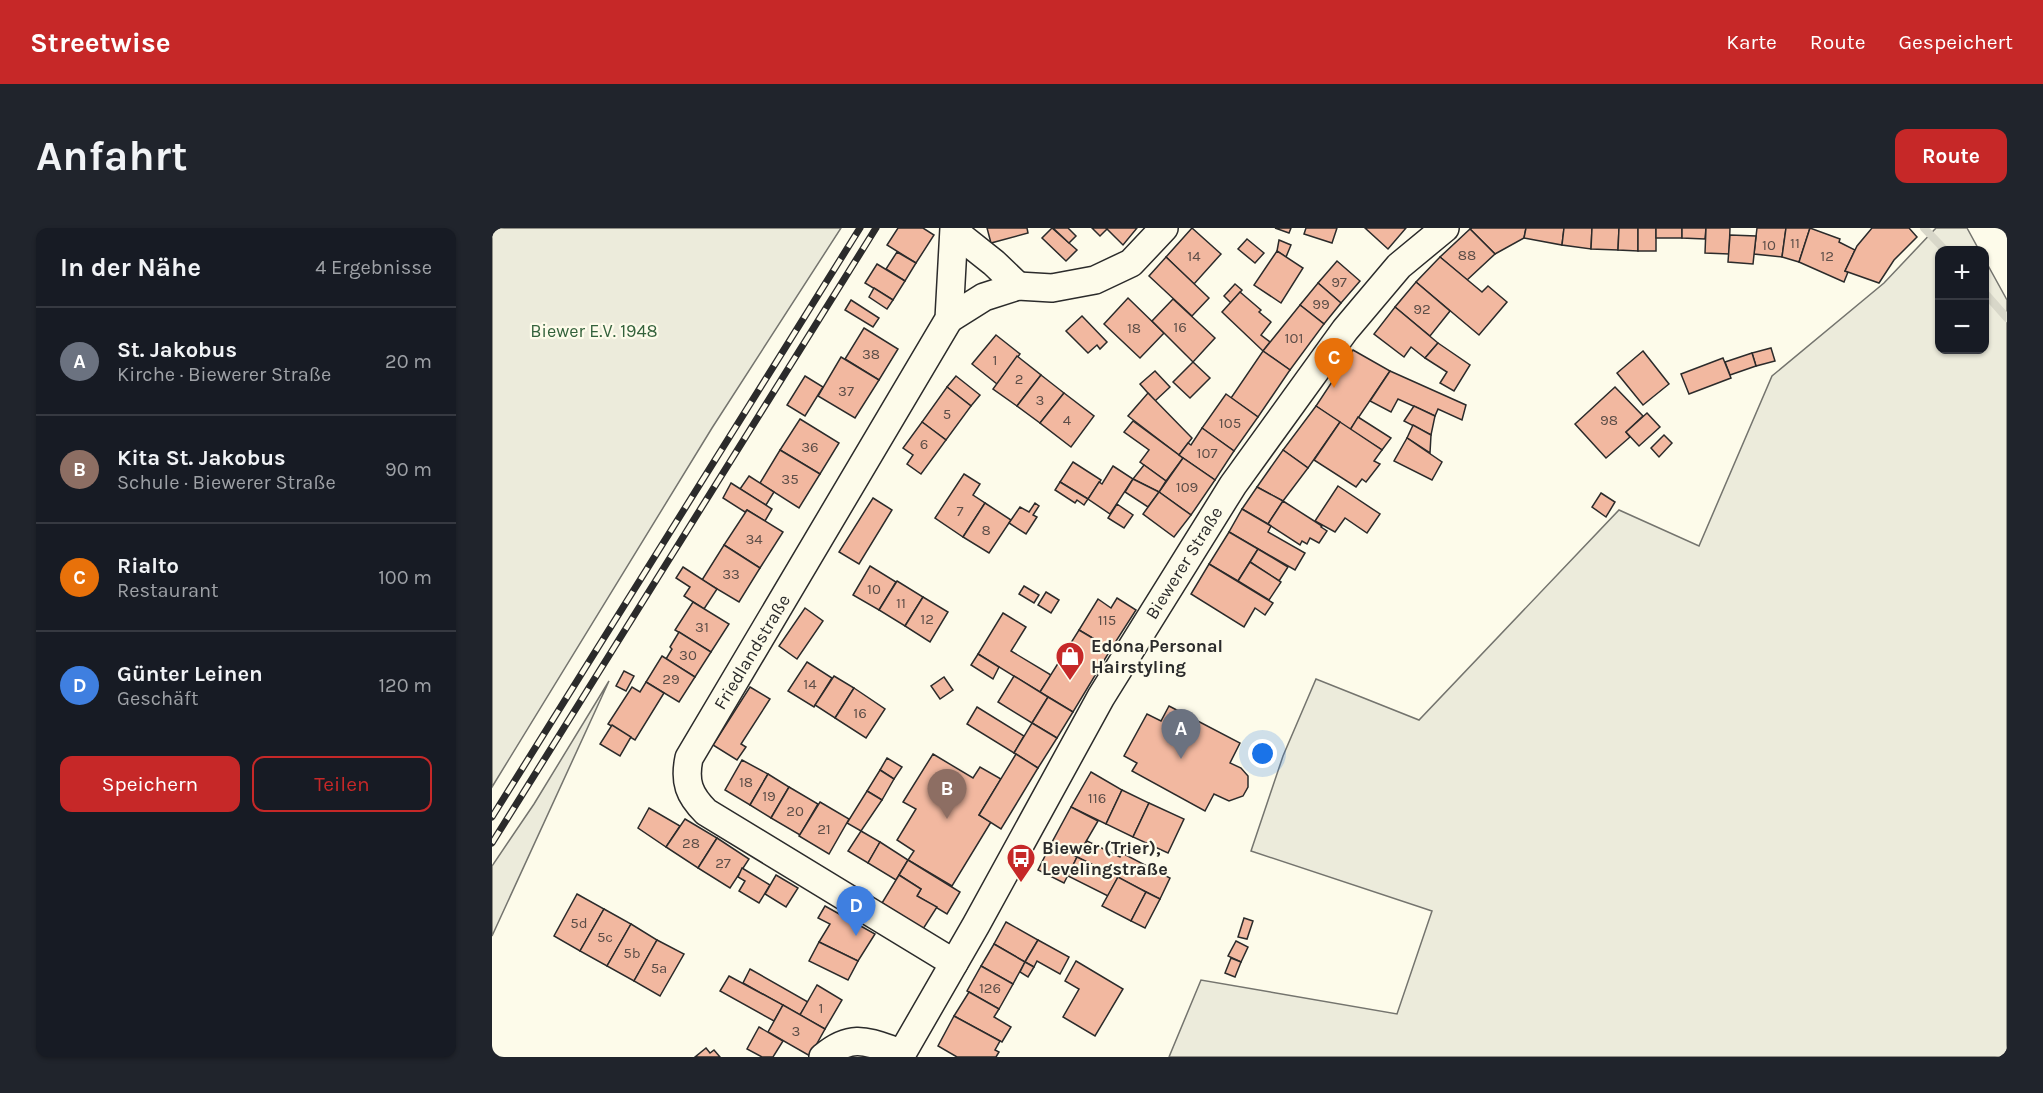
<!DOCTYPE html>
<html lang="de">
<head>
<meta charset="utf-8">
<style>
  body { margin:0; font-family:Karla,sans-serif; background:#20242c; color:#f1f3f6 }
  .controls { position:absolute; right:18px; top:18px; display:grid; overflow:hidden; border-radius:12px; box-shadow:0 2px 4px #0004 }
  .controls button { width:54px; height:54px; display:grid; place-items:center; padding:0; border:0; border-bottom:2px solid #363941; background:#171b24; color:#f1f3f6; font:30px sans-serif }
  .you { position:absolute; left:771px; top:526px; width:21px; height:21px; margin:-15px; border:4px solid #fff; border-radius:50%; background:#1a73e8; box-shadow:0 0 0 9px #1a73e833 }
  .badge { display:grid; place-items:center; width:39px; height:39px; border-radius:50%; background:#c62828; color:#fff; font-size:20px; font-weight:700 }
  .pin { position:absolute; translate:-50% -50px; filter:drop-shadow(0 2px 3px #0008) }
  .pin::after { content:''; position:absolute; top:32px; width:21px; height:18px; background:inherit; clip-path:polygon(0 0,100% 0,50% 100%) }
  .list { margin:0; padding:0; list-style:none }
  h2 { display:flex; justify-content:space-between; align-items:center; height:78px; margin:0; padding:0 24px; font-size:26px }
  h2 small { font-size:20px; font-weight:400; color:#9ea1a6 }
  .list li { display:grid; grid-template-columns:39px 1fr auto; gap:18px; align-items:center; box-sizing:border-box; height:108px; padding:0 24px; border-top:2px solid #363941 }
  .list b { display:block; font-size:22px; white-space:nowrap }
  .list p { margin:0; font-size:20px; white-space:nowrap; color:#9ea1a6 }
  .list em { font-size:20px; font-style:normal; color:#9ea1a6 }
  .actions { display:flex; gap:12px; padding:18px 24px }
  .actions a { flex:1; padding:14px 0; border:2px solid #c62828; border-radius:12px; text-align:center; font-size:21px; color:#c62828 }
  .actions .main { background:#c62828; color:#fff }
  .map { position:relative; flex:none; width:1515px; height:829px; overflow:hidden; border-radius:12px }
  header { display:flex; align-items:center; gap:36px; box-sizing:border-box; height:84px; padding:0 30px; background:#c62828; color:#fff }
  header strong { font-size:28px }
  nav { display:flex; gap:33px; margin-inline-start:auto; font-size:21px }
  .intro { display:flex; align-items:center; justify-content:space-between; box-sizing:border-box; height:144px; padding:0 36px }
  h1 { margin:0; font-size:42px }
  .button { padding:15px 27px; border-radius:12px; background:#c62828; color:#fff; font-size:21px; font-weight:700 }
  main { display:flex; gap:36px; padding:0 36px }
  aside { flex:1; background:#171b24; border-radius:12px; box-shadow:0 2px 4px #0004 }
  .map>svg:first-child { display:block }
</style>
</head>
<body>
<header>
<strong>Streetwise</strong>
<nav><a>Karte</a><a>Route</a><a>Gespeichert</a></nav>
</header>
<div class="intro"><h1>Anfahrt</h1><a class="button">Route</a></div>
<main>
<aside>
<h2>In der Nähe<small>4 Ergebnisse</small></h2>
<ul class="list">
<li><span class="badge" style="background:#6b7280">A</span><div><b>St. Jakobus</b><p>Kirche · Biewerer Straße</p></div><em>20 m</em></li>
<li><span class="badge" style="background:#8d6e63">B</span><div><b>Kita St. Jakobus</b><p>Schule · Biewerer Straße</p></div><em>90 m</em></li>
<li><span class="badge" style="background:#e8710a">C</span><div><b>Rialto</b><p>Restaurant</p></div><em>100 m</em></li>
<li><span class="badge" style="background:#3f7fe0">D</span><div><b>Günter Leinen</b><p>Geschäft</p></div><em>120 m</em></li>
</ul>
<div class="actions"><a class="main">Speichern</a><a>Teilen</a></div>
</aside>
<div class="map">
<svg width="1515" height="829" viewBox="0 0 1515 829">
  <rect width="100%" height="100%" fill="#fdfbea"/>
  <g fill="#ecebdb" stroke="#74746e" stroke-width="1.5">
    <polygon points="0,0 349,0 220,200 0,559"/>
    <polygon points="1444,0 1475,0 1487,22 1448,22 1448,122 1492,122 1493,32 1515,72 1515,829 677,829 709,752 905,786 940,683 759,623 791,528 824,451 927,492 1127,282 1207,318 1280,148 1392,55"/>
    <polygon points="117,453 0,708 0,638 42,576"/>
  </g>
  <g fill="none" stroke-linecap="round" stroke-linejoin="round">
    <g stroke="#d8d7c9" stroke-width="8">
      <polyline points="1432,0 1453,22"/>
      <polyline points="1492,64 1515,90"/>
    </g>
  </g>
  <g fill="#f2b8a0" stroke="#2b2b2b" stroke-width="1.5">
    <polygon points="406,0 431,0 442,7 424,35 395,17"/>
    <polygon points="495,0 535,0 536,5 499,15"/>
    <polygon points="560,0 585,22 574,33 550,10"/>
    <polygon points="561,0 576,0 584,8 577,15"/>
    <polygon points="600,0 614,0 615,1 608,8"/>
    <polygon points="614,0 645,0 631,17"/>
    <polygon points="700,0 729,26 702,56 674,29"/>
    <polygon points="783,0 799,0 797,5"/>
    <polygon points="814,0 845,0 840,15 812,6"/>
    <polygon points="873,0 914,0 896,21"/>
    <polygon points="980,0 1034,0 1032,10 1003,26 978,1"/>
    <polygon points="1034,0 1072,0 1070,17 1032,10"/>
    <polygon points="1072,0 1100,0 1099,21 1070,17"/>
    <polygon points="1100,0 1127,0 1126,22 1099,21"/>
    <polygon points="1127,0 1146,0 1146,23 1126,22"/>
    <rect x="1146" y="0" width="18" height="23"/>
    <rect x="1164" y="0" width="26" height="10"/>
    <polygon points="1190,0 1214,0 1213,11 1190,10"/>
    <polygon points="1214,0 1238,0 1237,26 1213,25"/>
    <polygon points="1265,0 1294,0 1290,29 1262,26"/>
    <polygon points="1294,0 1318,0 1307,34 1290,29"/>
    <polygon points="1318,0 1348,11 1347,14 1363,22 1353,43 1356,44 1352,54 1307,34"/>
    <polygon points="1380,0 1417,0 1425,9 1402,32 1387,55 1353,43 1365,18"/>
    <polygon points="978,1 1003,26 975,52 948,29"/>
    <polygon points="1238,7 1264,8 1261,36 1236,34"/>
    <polygon points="755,11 772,25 763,35 746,21"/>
    <polygon points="787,12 799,17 794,29 785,23"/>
    <polygon points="785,23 811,40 789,75 762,57"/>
    <polygon points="405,24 424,35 413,53 394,41"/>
    <polygon points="674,29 717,70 700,88 657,48"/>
    <polygon points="948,29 990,64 996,58 1015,74 987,107 924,54"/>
    <polygon points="845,33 868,53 849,75 826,55"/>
    <polygon points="385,36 413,53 401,72 373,55"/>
    <polygon points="924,54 958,83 938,108 903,79"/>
    <polygon points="826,55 849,75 832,96 808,77"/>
    <polygon points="743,56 750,62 739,75 732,68"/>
    <polygon points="382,60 401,72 395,81 377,69"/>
    <polygon points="748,64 769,82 767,84 779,94 769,107 778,114 771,123 730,84"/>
    <polygon points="636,70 672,105 648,130 612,96"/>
    <polygon points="681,71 723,110 701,134 660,93"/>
    <polygon points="359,72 387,90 381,99 353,82"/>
    <polygon points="808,77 832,96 798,142 771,123"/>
    <polygon points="903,79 946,115 933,130 919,119 912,129 882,106"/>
    <polygon points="590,88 615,114 608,121 605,117 596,125 574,103"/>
    <polygon points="372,100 406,121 387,152 353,131"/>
    <polygon points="504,107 528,126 505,156 480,136"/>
    <polygon points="946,115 978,137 962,163 948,155 955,144 933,130"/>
    <polygon points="1279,120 1283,133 1264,138 1260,125"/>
    <polygon points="861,122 898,143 858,202 824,178"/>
    <polygon points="771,123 798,142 766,189 739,170"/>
    <polygon points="1151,123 1177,156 1151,177 1125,145"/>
    <polygon points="1260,125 1264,138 1238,147 1233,134"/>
    <polygon points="525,128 549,147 525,178 501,161"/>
    <polygon points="349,129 387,152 363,190 326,168"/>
    <polygon points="1231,130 1239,150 1197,166 1189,146"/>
    <polygon points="701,134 718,150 698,170 681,154"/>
    <polygon points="663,143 678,159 663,173 648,156"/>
    <polygon points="898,143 974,177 970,192 946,181 943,188 906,171 899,184 878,173"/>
    <polygon points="549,147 572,165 548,195 525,178"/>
    <polygon points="313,148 331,159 313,188 295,177"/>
    <polygon points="464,148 488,167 479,178 455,159"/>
    <polygon points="455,159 479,178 454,212 430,194"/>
    <polygon points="1123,159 1151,188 1134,204 1138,209 1114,230 1083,196"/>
    <polygon points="572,165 602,188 579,219 548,195"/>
    <polygon points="656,165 700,210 687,227 636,188"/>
    <polygon points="734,166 766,189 742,223 710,200"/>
    <polygon points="824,178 848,194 816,240 791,222"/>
    <polygon points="922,178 943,188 939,207 912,193"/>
    <polygon points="1155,185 1168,199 1147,218 1134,204"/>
    <polygon points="866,189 899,210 890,222 858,202"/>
    <polygon points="308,191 347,215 328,246 288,222"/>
    <polygon points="641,193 691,230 674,253 648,234 657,222 632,204"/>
    <polygon points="430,194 454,212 429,246 415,236 421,227 411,220"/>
    <polygon points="848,194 890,222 882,233 888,236 874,254 870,251 864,259 822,232"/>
    <polygon points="921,197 939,207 938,225 915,210"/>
    <polygon points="710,200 742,223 723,252 687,227 696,215 699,217"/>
    <polygon points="1172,207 1180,215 1167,229 1159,220"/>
    <polygon points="915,210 950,234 940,252 902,233"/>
    <polygon points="288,222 328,246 307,280 268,255"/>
    <polygon points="791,222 816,240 791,273 765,259"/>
    <polygon points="691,230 723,252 699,287 667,264"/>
    <polygon points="581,234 609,252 596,271 568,254"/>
    <polygon points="652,237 674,253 667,264 641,251"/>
    <polygon points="621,238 641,251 618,286 596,271 607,254 610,256"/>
    <polygon points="472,246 488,256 481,267 493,275 471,309 443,290"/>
    <polygon points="257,248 282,264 274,277 248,261"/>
    <polygon points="641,251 667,264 656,279 633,264"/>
    <polygon points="568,254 596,271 592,277 585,272 583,275 563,262"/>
    <polygon points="239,255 280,281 273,293 255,282 253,284 231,270"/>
    <polygon points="846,258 888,286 875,305 853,290 843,304 823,293"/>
    <polygon points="765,259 791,273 776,296 750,281"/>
    <polygon points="667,264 699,287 682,309 651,286"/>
    <polygon points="1109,265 1123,274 1114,289 1100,279"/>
    <polygon points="381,270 400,282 367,336 347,324"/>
    <polygon points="791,273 830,298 829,299 835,303 827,315 818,310 815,316 810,313 808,317 776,296"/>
    <polygon points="493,275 519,292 497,325 471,309"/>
    <polygon points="543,275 547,278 541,287 545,289 534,306 517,295 528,279 537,284"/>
    <polygon points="625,276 641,287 632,300 616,290"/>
    <polygon points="750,281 779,298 776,304 813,325 803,342 737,304"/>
    <polygon points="255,282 291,304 268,340 232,317"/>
    <polygon points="737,304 766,321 746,353 717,336"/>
    <polygon points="232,317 268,340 247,374 210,352"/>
    <polygon points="766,321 796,339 787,353 758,334"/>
    <polygon points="758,334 789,354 777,372 746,353"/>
    <polygon points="717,336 781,375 773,387 763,380 752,399 699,366"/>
    <polygon points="378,338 404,354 387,382 361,367"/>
    <polygon points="191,339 225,361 212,381 192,368 198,359 184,350"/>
    <polygon points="405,353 431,369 413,398 387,382"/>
    <polygon points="532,358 547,367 542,375 527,366"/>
    <polygon points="554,364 567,372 559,385 546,377"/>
    <polygon points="431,369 456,384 438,414 413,398"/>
    <polygon points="625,370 644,382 619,421 587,402 606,371 619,380"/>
    <polygon points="201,374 237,396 219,424 183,402"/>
    <polygon points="313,380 331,393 305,431 287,418"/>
    <polygon points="511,385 534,399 519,423 559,447 548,464 486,426"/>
    <polygon points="587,402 619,421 581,484 548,464"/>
    <polygon points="187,404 219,424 203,449 174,431 180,421 178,419"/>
    <polygon points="486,426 507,439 501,451 479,437"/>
    <polygon points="170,428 203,449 187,474 154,454"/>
    <polygon points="315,434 340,450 322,479 296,463"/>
    <polygon points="132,443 142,448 134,463 124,458"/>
    <polygon points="342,448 362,460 343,490 323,477"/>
    <polygon points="522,448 556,469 540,495 506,474"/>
    <polygon points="452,449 461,462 448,471 439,458"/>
    <polygon points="154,454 172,465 143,512 116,496 140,459 148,464"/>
    <polygon points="258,459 278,471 249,516 254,519 245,532 221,517"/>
    <polygon points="362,460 393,481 374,510 343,490"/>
    <polygon points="556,469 581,484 565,510 540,495"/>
    <polygon points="677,478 748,515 738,535 749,540 756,548 756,559 751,568 737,573 722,566 713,583 640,543 645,535 632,528 655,486 669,493"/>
    <polygon points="485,479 532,508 522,525 475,496"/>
    <polygon points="540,495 565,510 546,540 522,525"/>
    <polygon points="120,497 139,509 128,528 108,516"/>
    <polygon points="441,526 481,550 488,539 509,551 487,587 499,594 460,658 416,632 422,623 405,612 424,581 411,574"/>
    <polygon points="524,526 546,540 509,601 487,587"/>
    <polygon points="395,530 410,539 402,551 388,542"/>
    <polygon points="250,532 276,546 258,577 233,562"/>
    <polygon points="388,542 402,551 390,572 375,563"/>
    <polygon points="599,544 630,562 614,596 579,579"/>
    <polygon points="276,546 297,559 279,590 258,577"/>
    <polygon points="297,559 326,576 308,607 279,590"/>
    <polygon points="630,562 657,575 641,609 614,596"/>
    <polygon points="375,563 390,572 369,603 355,595"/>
    <polygon points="328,574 357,591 337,626 307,608"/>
    <polygon points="657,575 692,591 676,625 641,609"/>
    <polygon points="579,579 606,593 585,629 559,616"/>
    <polygon points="157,580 188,598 174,619 146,600"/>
    <polygon points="193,591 225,610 206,640 174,619"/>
    <polygon points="369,603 388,614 376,635 356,623"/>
    <polygon points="225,610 257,631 238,660 206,640"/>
    <polygon points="595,613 628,629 630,625 678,650 668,671 585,629"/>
    <polygon points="388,614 416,632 404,652 376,635"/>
    <polygon points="559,616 585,629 572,655 546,642"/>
    <polygon points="585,629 626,649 616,668 576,648"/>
    <polygon points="416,632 468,664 455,686 425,668 429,661 407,647"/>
    <polygon points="250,640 278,657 267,675 247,663 253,653 246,649"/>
    <polygon points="284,647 306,660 294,679 273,666"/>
    <polygon points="407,647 429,661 425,668 445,679 431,701 390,675"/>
    <polygon points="626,649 654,664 639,693 610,678"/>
    <polygon points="654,664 668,671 653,700 639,693"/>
    <polygon points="85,666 112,681 88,723 62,708"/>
    <polygon points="333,678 383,706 366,733 327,714 338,696 326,690"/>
    <polygon points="112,681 139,696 115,738 88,723"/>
    <polygon points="752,690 761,693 755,711 746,709"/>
    <polygon points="514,694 546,712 533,734 502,716"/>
    <polygon points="139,696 165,712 142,753 115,738"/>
    <polygon points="165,712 192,726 168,768 142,753"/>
    <polygon points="546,712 577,729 568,746 545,733 542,739 533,734"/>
    <polygon points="744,713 756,719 749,734 736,728"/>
    <polygon points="327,714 366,733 356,752 317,733"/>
    <polygon points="502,716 533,734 521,756 489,738"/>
    <polygon points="739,730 749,734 743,749 733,745"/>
    <polygon points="584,733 631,761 603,808 571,789 587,761 573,753"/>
    <polygon points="533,734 542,739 536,749 528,744"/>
    <polygon points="489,738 521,756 507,781 475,763"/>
    <polygon points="258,741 316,774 308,787 251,755"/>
    <polygon points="237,748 291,777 282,793 228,763"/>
    <polygon points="325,757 350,772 333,801 308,787"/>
    <polygon points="477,764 507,781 502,789 519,799 510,814 462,788"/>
    <polygon points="291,777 333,801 318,828 276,804"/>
    <polygon points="462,788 508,813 503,822 507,824 504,829 465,829 446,818"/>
    <polygon points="267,799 291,813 281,829 270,829 255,821"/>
    <polygon points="214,820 218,825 222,822 228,829 203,829"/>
  </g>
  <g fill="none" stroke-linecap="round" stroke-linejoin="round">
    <g stroke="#2b2b2b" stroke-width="30">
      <g id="minor">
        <polyline points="463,4 502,35 526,58"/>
        <polyline points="457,91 492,69 526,58 560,60 603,52 639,35 672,0"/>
        <path d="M 462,735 L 214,584 C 197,567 192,554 197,530 L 457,91 L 462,0"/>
        <path d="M 331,829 C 361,804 376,814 409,825"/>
        <polyline points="408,829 484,697 609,469 741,257 853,102 907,38 953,0"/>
      </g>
    </g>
    <use href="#minor" stroke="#fdfbea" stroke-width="27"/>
    <g stroke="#2b2b2b" stroke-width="7">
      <g id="rail">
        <polyline points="0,589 368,0"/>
        <polyline points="0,615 384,0"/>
      </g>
    </g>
    <use href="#rail" stroke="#fdfbea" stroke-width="4.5" stroke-dasharray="14" stroke-linecap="butt"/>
  </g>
  <defs>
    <g id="shop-pin" transform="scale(1.5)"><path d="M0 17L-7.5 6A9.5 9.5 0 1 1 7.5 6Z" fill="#c62828" stroke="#fdfbea"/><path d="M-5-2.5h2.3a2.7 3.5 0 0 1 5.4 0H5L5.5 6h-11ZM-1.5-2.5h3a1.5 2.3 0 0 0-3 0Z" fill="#fff"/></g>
    <g id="bus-pin" transform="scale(1.5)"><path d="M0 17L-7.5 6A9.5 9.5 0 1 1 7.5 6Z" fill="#c62828" stroke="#fdfbea"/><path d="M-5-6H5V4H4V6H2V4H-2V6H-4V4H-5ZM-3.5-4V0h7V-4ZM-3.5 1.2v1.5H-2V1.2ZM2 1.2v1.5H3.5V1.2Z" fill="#fff"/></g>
  </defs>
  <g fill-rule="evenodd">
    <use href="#shop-pin" x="578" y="428"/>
    <use href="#bus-pin" x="529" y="630"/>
  </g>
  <g text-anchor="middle" stroke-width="4.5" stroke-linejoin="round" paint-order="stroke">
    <g font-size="15" fill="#5d4e48">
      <text x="1303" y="20">11</text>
      <text x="1277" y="22">10</text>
      <text x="975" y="32">88</text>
      <text x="702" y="33">14</text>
      <text x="1335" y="33">12</text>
      <text x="847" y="59">97</text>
      <text x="829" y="81">99</text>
      <text x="930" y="86">92</text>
      <text x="688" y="104">16</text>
      <text x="642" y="105">18</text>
      <text x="802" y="115">101</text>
      <text x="379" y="131">38</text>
      <text x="503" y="137">1</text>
      <text x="527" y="156">2</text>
      <text x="354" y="168">37</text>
      <text x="548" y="177">3</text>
      <text x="455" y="191">5</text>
      <text x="575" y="197">4</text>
      <text x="1117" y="197">98</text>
      <text x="738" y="200">105</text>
      <text x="432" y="221">6</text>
      <text x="318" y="224">36</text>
      <text x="715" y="230">107</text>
      <text x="298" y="256">35</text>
      <text x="695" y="264">109</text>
      <text x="468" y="288">7</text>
      <text x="494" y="307">8</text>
      <text x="262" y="316">34</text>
      <text x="239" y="351">33</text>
      <text x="382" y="366">10</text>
      <text x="409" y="380">11</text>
      <text x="435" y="396">12</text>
      <text x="615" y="397">115</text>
      <text x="210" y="404">31</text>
      <text x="196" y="432">30</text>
      <text x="179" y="456">29</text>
      <text x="318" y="461">14</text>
      <text x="368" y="490">16</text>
      <text x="254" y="559">18</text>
      <text x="277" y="573">19</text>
      <text x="605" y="575">116</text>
      <text x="303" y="588">20</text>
      <text x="332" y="606">21</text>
      <text x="199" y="620">28</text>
      <text x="231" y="640">27</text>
      <text x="87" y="700">5d</text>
      <text x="113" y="714">5c</text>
      <text x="140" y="730">5b</text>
      <text x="167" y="745">5a</text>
      <text x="498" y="765">126</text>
      <text x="329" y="785">1</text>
      <text x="304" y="808">3</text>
    </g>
    <g font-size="18" fill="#34623c" stroke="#fdfbea">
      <text x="102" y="109">Biewer E.V. 1948</text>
    </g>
    <g font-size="18" fill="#2b2b2b" stroke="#fdfbea">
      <text transform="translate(692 335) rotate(-58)" y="6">Biewerer Straße</text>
      <text transform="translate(260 424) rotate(-59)" y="6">Friedlandstraße</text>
    </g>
    <g font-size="18" font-weight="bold" fill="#2b2b2b" stroke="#fdfbea" text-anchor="start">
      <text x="599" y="424">Edona Personal<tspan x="599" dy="21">Hairstyling</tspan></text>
      <text x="550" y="626">Biewer (Trier),<tspan x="550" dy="21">Levelingstraße</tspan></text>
    </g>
  </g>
</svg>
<div class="controls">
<button>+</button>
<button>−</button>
</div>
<div class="you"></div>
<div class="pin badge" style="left:689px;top:531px;background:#6b7280">A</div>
<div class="pin badge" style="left:455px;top:591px;background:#8d6e63">B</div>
<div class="pin badge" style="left:842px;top:160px;background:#e8710a">C</div>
<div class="pin badge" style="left:364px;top:708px;background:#3f7fe0">D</div>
</div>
</main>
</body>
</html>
